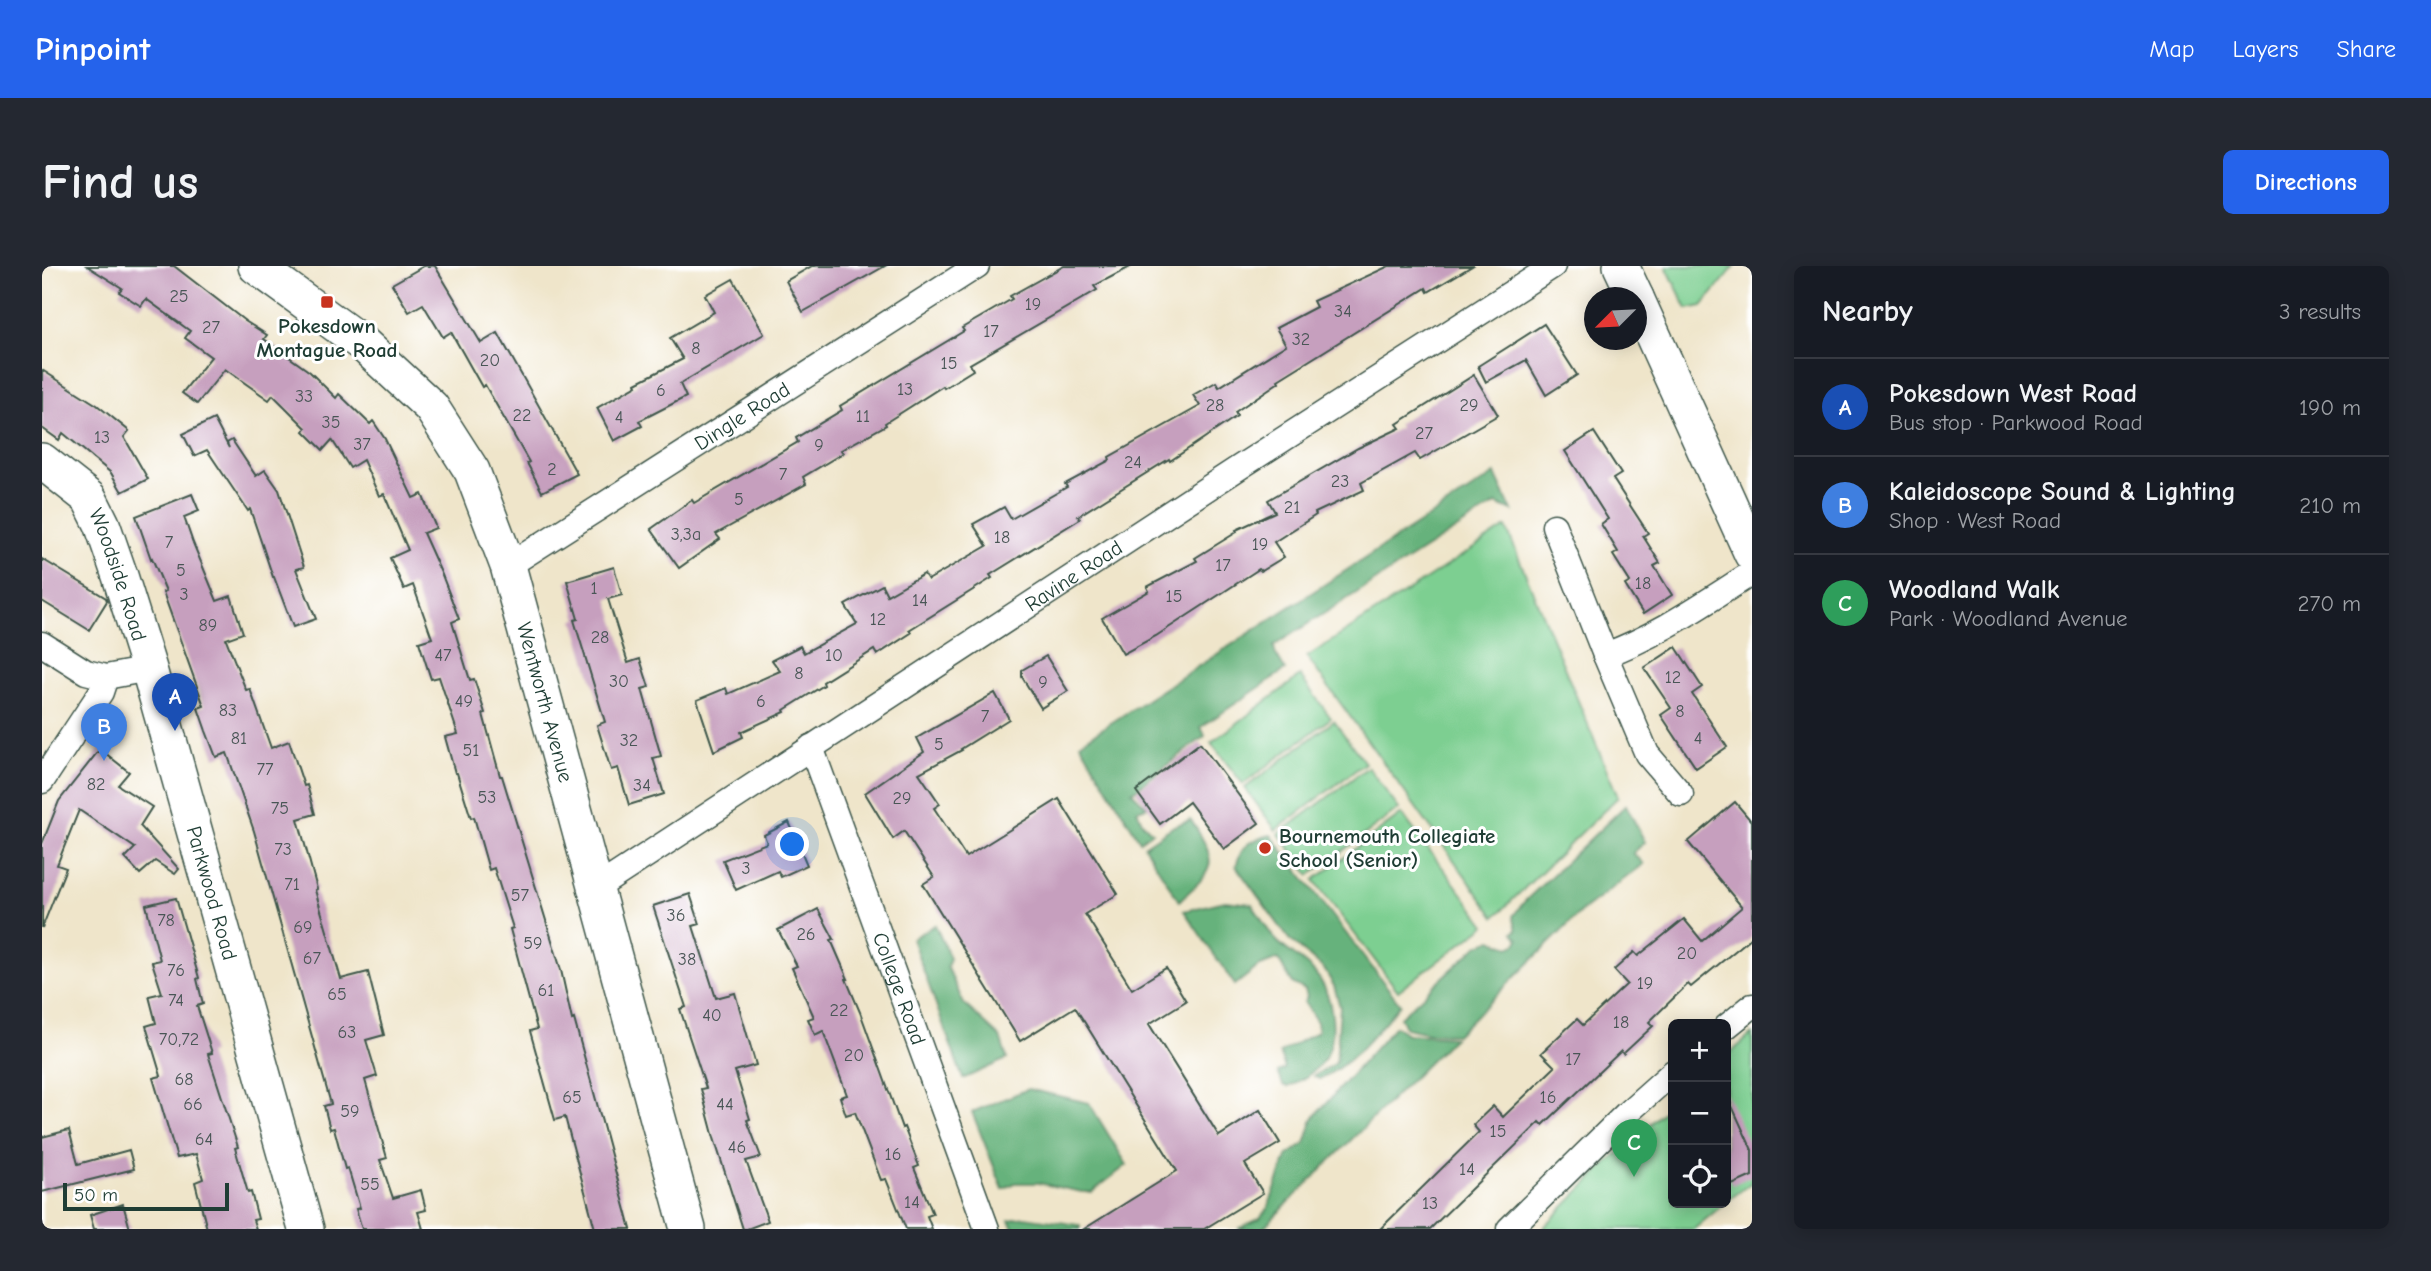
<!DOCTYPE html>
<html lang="en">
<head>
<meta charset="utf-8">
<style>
  body { margin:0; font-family:"Comic Neue",sans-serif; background:#242831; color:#f1f3f6 }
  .controls { position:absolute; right:21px; bottom:21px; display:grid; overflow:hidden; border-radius:10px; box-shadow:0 4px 18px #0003 }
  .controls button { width:63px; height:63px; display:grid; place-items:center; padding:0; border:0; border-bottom:2px solid #363941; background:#171b24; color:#f1f3f6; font:35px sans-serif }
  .compass { position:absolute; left:1542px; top:21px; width:63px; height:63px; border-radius:50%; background:#171b24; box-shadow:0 4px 18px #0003; rotate:246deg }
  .scale { position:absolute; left:21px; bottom:18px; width:166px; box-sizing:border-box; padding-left:7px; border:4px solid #1f3d34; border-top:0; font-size:19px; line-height:24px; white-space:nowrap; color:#1f3d34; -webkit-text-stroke:5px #fff; paint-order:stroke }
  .you { position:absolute; left:751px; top:579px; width:24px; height:24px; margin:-18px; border:5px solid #fff; border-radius:50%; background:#1a73e8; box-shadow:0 0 0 10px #1a73e833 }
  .badge { display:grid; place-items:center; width:46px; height:46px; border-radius:50%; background:#2563eb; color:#fff; font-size:23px; font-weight:700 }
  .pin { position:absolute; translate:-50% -58px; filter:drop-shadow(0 2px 4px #0008) }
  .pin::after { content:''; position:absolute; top:37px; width:24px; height:21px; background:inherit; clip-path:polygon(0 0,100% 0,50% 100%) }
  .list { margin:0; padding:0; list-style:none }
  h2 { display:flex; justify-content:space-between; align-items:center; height:91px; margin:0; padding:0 28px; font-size:30px }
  h2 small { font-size:23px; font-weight:400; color:#9ea1a6 }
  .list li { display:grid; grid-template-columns:46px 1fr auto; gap:21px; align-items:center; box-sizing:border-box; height:98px; padding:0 28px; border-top:2px solid #363941 }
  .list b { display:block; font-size:26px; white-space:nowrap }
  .list p { margin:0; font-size:23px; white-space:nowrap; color:#9ea1a6 }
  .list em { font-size:23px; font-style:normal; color:#9ea1a6 }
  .icon { flex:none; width:38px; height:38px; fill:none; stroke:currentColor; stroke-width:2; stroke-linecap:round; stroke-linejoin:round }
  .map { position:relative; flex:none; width:1710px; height:963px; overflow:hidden; border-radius:10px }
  header { display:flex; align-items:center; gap:42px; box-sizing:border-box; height:98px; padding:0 35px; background:#2563eb; color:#fff }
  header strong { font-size:33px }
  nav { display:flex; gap:38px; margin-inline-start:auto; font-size:24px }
  .intro { display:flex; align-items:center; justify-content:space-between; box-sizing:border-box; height:168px; padding:0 42px }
  h1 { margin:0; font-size:49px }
  .button { padding:18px 32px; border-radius:10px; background:#2563eb; color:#fff; font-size:24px; font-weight:700 }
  main { display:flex; gap:42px; padding:0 42px }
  aside { flex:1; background:#171b24; border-radius:10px; box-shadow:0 4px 18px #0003 }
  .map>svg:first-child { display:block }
</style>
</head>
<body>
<header>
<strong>Pinpoint</strong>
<nav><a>Map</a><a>Layers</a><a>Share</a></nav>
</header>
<div class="intro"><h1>Find us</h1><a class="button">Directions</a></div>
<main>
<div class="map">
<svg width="1710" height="963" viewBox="0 0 1710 963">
  <rect width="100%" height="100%" fill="#fff"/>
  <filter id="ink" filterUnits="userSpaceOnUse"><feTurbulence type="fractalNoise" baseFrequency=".0143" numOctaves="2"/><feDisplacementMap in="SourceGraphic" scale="14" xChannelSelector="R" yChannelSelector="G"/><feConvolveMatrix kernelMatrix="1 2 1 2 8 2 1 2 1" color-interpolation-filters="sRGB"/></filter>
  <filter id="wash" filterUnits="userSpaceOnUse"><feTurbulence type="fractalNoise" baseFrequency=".00686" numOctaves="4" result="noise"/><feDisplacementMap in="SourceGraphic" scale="28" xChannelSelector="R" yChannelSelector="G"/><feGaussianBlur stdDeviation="1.57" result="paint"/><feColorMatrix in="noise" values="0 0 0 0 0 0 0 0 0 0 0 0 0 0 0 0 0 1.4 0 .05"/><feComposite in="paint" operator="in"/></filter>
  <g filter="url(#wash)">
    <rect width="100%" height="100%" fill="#efe5ca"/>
    <g fill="#7dcf91" stroke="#4e8662" stroke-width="2">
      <polygon points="1624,0 1693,0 1660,40 1645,43"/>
      <polygon points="1464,261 1576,531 1453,651 1265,391"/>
      <polygon points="1258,410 1289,452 1201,518 1169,477"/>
      <polygon points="1292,455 1323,497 1234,564 1203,522"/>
      <polygon points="1326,501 1357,543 1268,609 1237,568"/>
      <polygon points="1360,548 1444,659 1356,725 1272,614"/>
      <polygon points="1710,768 1710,916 1684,936 1684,791"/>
      <polygon points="1631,837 1631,937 1683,937 1652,963 1500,963 1578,885"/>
    </g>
    <g fill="#66b27b" stroke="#427858" stroke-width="2">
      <polygon points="1453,208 1470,245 1454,238 1239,375 1232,380 1233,387 1243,404 1159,461 1163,470 1090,526 1105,541 1095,544 1100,556 1110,566 1098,575 1038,477"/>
      <polygon points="1584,539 1603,576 1591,587 1602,598 1540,645 1415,768 1386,767 1363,762 1358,751 1435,680 1450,674 1468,681 1474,678 1477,673 1471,666 1475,664 1471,650 1483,635"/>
      <path d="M 1149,554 C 1177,598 1174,602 1137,635 L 1102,580 L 1132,560 Z"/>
      <path d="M 1229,569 L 1358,738 C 1335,765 1310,799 1277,813 L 1272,810 L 1294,797 L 1298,741 L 1292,720 L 1282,703 L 1247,673 L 1194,600 C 1200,578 1208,574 1229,569 Z"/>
      <path d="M 1183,635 L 1210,638 C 1218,650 1224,663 1234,674 C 1245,686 1260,693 1271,705 C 1289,723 1296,762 1286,786 C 1280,802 1261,813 1247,821 L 1241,819 L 1236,806 L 1243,803 L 1238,787 L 1276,765 L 1275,756 L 1262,736 L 1265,731 L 1263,724 L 1250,717 L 1236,693 L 1216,701 L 1193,719 L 1142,645 Z"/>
      <polygon points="893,659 908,692 905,701 922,738 958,771 965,793 921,813 870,673"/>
      <polygon points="1353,760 1365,768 1412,771 1220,963 1196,963 1217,953 1225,944 1246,889 1263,878 1271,852"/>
      <polygon points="986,823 1047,837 1085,899 1050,926 1040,926 996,917 973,917 961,923 930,846"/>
      <polygon points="982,951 1038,959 1038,963 972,963 968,954"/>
    </g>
    <g id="blocks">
      <g fill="#c69fbe">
        <polygon points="45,0 132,0 203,55 225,69 222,73 268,106 294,132 297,128 328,158 331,155 343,173 371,232 380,228 394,262 381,267 400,309 417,353 410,356 428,414 432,413 443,447 441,448 458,510 460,510 519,704 530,754 532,753 589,963 553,963 523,851 513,854 488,765 495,763 468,663 471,662 452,602 447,604 432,551 429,552 415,507 413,507 403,471 416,468 397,411 389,413 377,376 390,372 371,319 362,323 348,292 366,284 342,228 337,230 321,194 308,202 290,174 281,184 262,165 264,162 231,129 227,134 183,103 155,138 140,127 169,91 143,72 148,65 104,33 99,40 77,26 80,22"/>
        <polygon points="382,0 393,0 439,77 456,67 535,208 500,226 485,197 487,196 443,119 440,121 409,66 401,71 381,38 367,46 350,18"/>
        <polygon points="770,0 843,0 761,46 744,15"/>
        <polygon points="1022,0 1090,0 1052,20 1055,24 928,98 931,104 902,122 901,120 843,157 844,159 799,184 801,187 761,211 764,218 674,268 678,273 637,302 609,263 650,234 652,237 756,176 754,172 800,144 798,140 922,65 920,62 970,33 968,30"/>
        <polygon points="1347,0 1430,0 1386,26 1384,22 1236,114 1237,116 1193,146 1195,150 1128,195 1127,193 1036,250 1038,253 948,309 950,312 867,364 869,367 835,389 832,384 781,416 782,419 742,444 743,446 699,466 701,471 672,485 655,434 684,422 686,428 738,405 730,394 758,380 762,387 815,358 803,339 840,319 845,329 882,308 886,314 945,280 931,258 962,241 969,253 1025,221 1023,218 1068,194 1067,191 1158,140 1151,129 1174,116 1177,121 1244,79 1234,62 1274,41 1271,35"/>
        <polygon points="691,13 722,68 638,118 644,131 597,155 600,160 572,175 555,142 595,119 594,117 641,93 628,72 672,46 663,29"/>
        <polygon points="1502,58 1535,109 1504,129 1484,94 1444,116 1436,100"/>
        <polygon points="0,104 55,139 87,165 82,171 106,213 80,226 69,207 21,167 17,174 0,162"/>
        <polygon points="1432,109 1456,149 1378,194 1373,187 1319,217 1322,224 1273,247 1274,249 1232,276 1242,291 1219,305 1217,303 1114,370 1081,388 1060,352 1107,325 1105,321 1155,295 1153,292 1195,266 1194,264 1233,246 1226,234 1316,182 1358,162 1355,158"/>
        <polygon points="172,153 187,182 185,177 190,174 214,210 223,204 237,224 262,301 254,303 274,353 251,361 232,311 231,311 208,243 206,245 165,184 152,190 141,168"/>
        <polygon points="1552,166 1579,208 1571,213 1606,267 1601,270 1618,297 1612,300 1630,329 1601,348 1583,319 1588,316 1571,289 1576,286 1559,258 1566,253 1523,185"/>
        <polygon points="150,228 157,245 142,251 151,277 175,335 189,330 201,367 184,373 204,424 208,423 229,482 247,475 262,520 265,519 273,548 256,553 275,623 273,624 299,713 326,706 342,769 324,774 335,810 323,814 345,892 338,894 351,932 379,924 384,944 376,946 381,963 320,963 314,943 318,942 306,902 303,903 292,862 288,863 282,840 289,838 212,565 185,487 174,491 164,465 156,442 162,440 121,326 124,325 110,292 109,293 94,250"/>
        <polygon points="0,293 64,332 65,335 47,364 0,335"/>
        <polygon points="572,301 580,329 566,333 586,397 598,393 607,421 600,423 619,490 611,492 622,528 587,539 576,502 569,504 555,459 563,456 532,354 536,353 525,315"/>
        <polygon points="1634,381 1660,421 1650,428 1685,481 1654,502 1619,449 1629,442 1602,402"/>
        <polygon points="1004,390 1026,425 999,442 980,411 980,404"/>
        <polygon points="953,427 967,453 919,483 920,484 877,507 898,538 892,542 924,591 1017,533 1076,628 1043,648 1090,723 1124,702 1144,735 1107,758 1177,870 1218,844 1238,877 1203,898 1221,927 1162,963 1042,963 1135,905 1033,741 978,775 881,618 892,611 862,565 851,573 823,527 882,486 875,472"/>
        <polygon points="1158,477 1217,557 1182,583 1147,536 1118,558 1094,525"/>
        <polygon points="58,483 87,506 76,519 110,541 98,560 137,603 133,608 113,595 98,608 83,592 93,582 37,544 15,599 24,602 0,662 0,578 17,535"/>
        <polygon points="1693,536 1710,556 1710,671 1649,721 1646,718 1607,756 1611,760 1581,788 1579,785 1501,859 1498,856 1388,963 1338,963 1437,866 1431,859 1451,840 1461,851 1513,801 1499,787 1535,753 1541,759 1585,718 1572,704 1592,686 1596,690 1642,653 1660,675 1700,641 1646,576"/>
        <polygon points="747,556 765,599 739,611 736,605 694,624 681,594 725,577 722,569"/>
        <polygon points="648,628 658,658 651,660 674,732 693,727 714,799 693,805 708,853 705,854 719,891 704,895 726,955 705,963 701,963 672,872 659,823 664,822 638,743 644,741 611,640"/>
        <polygon points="134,632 157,712 155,713 161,738 155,740 170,787 166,788 196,881 193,882 206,927 209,926 216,953 211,954 214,963 165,963 153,916 161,913 154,888 135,892 111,812 119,810 104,760 114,757 107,730 120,727 110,696 118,694 104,639"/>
        <polygon points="776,643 792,673 789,674 806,713 804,713 818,746 860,862 862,861 877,900 872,902 891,948 885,950 890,963 864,963 844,913 839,914 813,846 804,849 798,831 805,829 781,765 773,769 766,753 772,751 750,702 755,700 736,664"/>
        <polygon points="1684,827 1710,884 1710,910 1690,919 1684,905"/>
        <polygon points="27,864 36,898 87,884 92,903 0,926 0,871"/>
        <polygon points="81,938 88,963 52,963 48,949"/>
      </g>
    </g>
  </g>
  <g filter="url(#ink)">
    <use href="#blocks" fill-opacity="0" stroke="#3e564a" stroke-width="2"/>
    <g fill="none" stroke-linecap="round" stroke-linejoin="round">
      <g stroke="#3e564a" stroke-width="27">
        <g id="street">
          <path d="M 1512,260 L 1563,389 C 1616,370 1662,337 1710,307"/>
          <path id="s1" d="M 466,300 L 935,0"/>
          <polyline points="0,378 44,406 64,411 107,403"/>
          <polyline points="1563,389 1605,488 1639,528"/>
          <path id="s2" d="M 769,481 L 945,963"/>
          <polyline points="0,515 59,426 64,411"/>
          <path id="s3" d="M 553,623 L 1198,201 L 1511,0"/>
          <polyline points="1684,761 1710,740"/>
          <polyline points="1467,963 1585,847 1631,806"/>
        </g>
      </g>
      <g stroke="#3e564a" stroke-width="38">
        <g id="secondary">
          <path id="s4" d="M 214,0 L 321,78 L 389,141 L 430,205 L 466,300 L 646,963"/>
          <polyline points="1579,0 1594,32"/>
          <polyline points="1594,32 1710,288"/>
          <path id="s5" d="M 0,195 L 47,232 L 60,258 L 78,310 L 107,403 L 264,963"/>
        </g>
      </g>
      <use href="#street" stroke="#fff" stroke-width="24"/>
      <use href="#secondary" stroke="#fff" stroke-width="35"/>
    </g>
  </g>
  <g fill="#c8321e" stroke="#fff" stroke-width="2.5">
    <rect x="278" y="29" width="14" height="14" rx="3.5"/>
    <circle cx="1223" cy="582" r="7"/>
  </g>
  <g text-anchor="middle" stroke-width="6" stroke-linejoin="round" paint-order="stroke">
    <g font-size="18" fill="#495656">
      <text x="137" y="36">25</text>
      <text x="991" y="44">19</text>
      <text x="1301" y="51">34</text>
      <text x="169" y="67">27</text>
      <text x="949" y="71">17</text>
      <text x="1259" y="79">32</text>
      <text x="654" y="88">8</text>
      <text x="448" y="100">20</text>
      <text x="907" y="103">15</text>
      <text x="863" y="129">13</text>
      <text x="619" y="130">6</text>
      <text x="262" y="136">33</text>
      <text x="1173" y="145">28</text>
      <text x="1427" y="145">29</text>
      <text x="480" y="155">22</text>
      <text x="821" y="156">11</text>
      <text x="577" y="157">4</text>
      <text x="289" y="162">35</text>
      <text x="1382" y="173">27</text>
      <text x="60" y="177">13</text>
      <text x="320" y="184">37</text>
      <text x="777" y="185">9</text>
      <text x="1091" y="202">24</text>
      <text x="510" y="209">2</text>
      <text x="741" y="214">7</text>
      <text x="1298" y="221">23</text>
      <text x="697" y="239">5</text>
      <text x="1250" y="247">21</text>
      <text x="644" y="274">3,3a</text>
      <text x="960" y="277">18</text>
      <text x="127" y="282">7</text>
      <text x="1218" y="284">19</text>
      <text x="1181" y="305">17</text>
      <text x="139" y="310">5</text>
      <text x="1601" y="323">18</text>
      <text x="552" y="328">1</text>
      <text x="142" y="334">3</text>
      <text x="1132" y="336">15</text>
      <text x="878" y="340">14</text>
      <text x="836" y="359">12</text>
      <text x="166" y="365">89</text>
      <text x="558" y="377">28</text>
      <text x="401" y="395">47</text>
      <text x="792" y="395">10</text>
      <text x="757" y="413">8</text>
      <text x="1631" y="417">12</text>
      <text x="577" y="421">30</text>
      <text x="1001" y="422">9</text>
      <text x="422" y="441">49</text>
      <text x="719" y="441">6</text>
      <text x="186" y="450">83</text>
      <text x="1638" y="451">8</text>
      <text x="943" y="456">7</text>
      <text x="197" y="478">81</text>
      <text x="1656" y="478">4</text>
      <text x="587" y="480">32</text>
      <text x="897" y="484">5</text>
      <text x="429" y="490">51</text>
      <text x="223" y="509">77</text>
      <text x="54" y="524">82</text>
      <text x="600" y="525">34</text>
      <text x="445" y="537">53</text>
      <text x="860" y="538">29</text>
      <text x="238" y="548">75</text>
      <text x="241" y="589">73</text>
      <text x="704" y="608">3</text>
      <text x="250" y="624">71</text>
      <text x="478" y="635">57</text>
      <text x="634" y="655">36</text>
      <text x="124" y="660">78</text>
      <text x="261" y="667">69</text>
      <text x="764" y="674">26</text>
      <text x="491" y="683">59</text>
      <text x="1645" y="693">20</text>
      <text x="270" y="698">67</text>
      <text x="645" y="699">38</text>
      <text x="134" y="710">76</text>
      <text x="1603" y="723">19</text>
      <text x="504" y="730">61</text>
      <text x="295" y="734">65</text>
      <text x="134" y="740">74</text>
      <text x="797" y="750">22</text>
      <text x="670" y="755">40</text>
      <text x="1579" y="762">18</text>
      <text x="305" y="772">63</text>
      <text x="137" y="779">70,72</text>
      <text x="812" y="795">20</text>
      <text x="1531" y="799">17</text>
      <text x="142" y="819">68</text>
      <text x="530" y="837">65</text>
      <text x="1506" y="837">16</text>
      <text x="151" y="844">66</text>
      <text x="683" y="844">44</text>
      <text x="308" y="851">59</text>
      <text x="1456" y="871">15</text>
      <text x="162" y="879">64</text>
      <text x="695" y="887">46</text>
      <text x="851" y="894">16</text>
      <text x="1425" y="909">14</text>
      <text x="328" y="924">55</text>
      <text x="870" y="942">14</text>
      <text x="1388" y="943">13</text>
    </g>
    <g font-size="21" font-weight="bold" fill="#1f3d34" stroke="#fff">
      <text x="285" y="67">Pokesdown<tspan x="285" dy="24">Montague Road</tspan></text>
      <text x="1237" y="577" text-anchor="start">Bournemouth Collegiate<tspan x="1237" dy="24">School (Senior)</tspan></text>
    </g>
    <g font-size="21" fill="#1f3d34" stroke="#fff">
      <text dy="7" stroke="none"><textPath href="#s1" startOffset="278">Dingle Road</textPath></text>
      <text dy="7" stroke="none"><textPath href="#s5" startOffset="142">Woodside Road</textPath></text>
      <text dy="7" stroke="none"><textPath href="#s3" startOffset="572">Ravine Road</textPath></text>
      <text dy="7" stroke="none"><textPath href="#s4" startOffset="544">Wentworth Avenue</textPath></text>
      <text dy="7" stroke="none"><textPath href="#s5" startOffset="474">Parkwood Road</textPath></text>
      <text dy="7" stroke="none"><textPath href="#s2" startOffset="257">College Road</textPath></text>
    </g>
  </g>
</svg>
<div class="controls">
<button>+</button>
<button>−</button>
<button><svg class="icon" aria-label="locate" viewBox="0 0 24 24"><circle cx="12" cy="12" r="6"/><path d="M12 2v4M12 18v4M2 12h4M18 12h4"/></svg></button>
</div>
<svg class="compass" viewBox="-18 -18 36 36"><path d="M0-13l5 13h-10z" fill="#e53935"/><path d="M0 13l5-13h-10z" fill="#9ea1a6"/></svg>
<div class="scale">50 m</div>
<div class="you"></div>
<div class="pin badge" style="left:133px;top:465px;background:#1a4fb4">A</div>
<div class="pin badge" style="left:62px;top:495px;background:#3f7fe0">B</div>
<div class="pin badge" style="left:1592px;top:911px;background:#2e9e5b">C</div>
</div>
<aside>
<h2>Nearby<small>3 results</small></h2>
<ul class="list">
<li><span class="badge" style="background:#1a4fb4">A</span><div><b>Pokesdown West Road</b><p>Bus stop · Parkwood Road</p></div><em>190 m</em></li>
<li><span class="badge" style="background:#3f7fe0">B</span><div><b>Kaleidoscope Sound &amp; Lighting</b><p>Shop · West Road</p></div><em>210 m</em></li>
<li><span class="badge" style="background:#2e9e5b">C</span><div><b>Woodland Walk</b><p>Park · Woodland Avenue</p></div><em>270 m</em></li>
</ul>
</aside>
</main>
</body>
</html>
